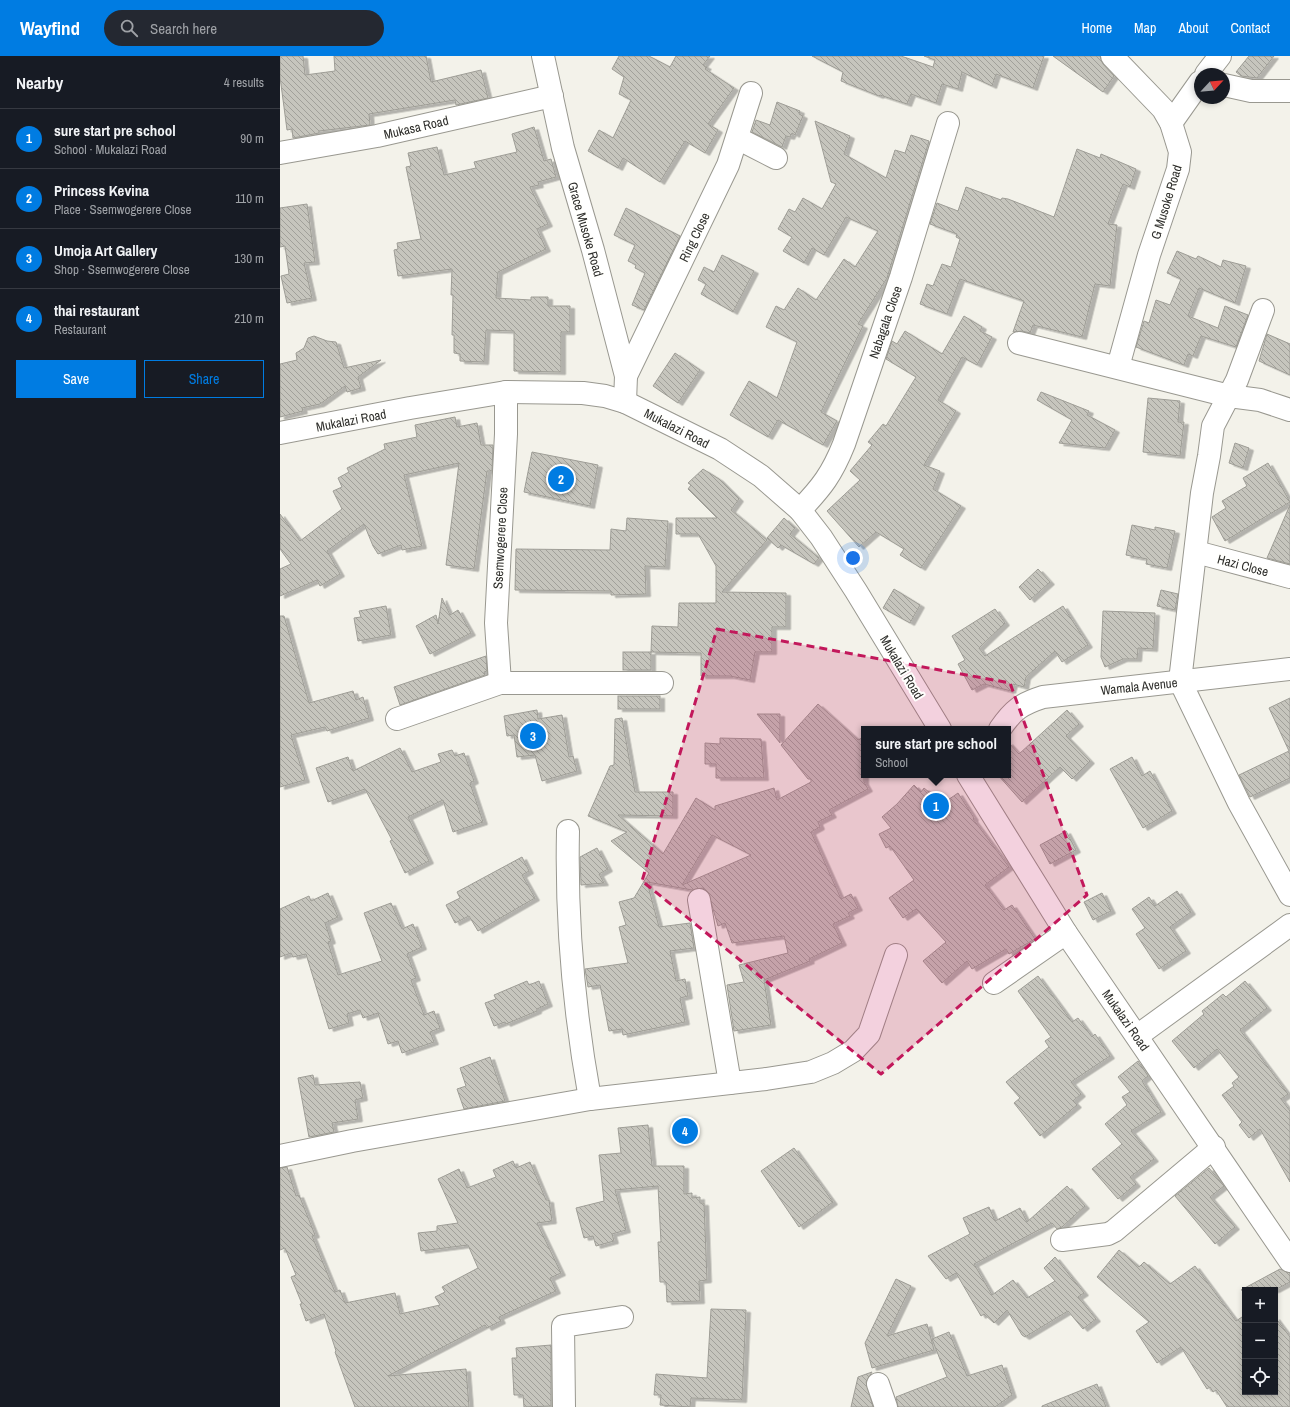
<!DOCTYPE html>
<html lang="en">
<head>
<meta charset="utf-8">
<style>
  body { margin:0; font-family:"Archivo Narrow",sans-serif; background:#242831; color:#f1f3f6 }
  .controls { position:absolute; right:12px; bottom:12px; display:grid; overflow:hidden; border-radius:0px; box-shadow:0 2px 6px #0003 }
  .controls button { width:36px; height:36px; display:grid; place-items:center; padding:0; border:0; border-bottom:1px solid #363941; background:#171b24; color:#f1f3f6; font:20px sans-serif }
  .compass { position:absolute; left:914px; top:12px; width:36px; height:36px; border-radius:50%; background:#171b24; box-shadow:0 2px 6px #0003; rotate:64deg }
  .you { position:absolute; left:573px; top:502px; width:14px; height:14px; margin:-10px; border:3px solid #fff; border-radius:50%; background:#1a73e8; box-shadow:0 0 0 6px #1a73e833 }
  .badge { display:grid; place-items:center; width:26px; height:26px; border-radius:50%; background:#007ce2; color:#fff; font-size:13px; font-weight:700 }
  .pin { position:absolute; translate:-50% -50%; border:2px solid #fff; box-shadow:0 1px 4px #0006 }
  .popup { position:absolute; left:581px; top:670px; width:150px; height:52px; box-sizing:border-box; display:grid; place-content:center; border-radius:0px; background:#171b24; filter:drop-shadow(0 1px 3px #0005); font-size:13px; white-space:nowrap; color:#9ea1a6 }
  .popup b { font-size:15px; color:#f1f3f6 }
  .popup::after { content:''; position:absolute; left:50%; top:100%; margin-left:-8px; border:8px solid transparent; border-top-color:#171b24 }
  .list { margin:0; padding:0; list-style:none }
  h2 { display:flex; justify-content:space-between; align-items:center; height:52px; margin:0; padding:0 16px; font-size:17px }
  h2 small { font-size:13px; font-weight:400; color:#9ea1a6 }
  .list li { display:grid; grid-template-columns:26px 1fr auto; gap:12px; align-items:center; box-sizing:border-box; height:60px; padding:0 16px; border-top:1px solid #363941 }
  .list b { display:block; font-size:15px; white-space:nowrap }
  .list p { margin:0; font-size:13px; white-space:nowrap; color:#9ea1a6 }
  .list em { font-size:13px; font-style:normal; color:#9ea1a6 }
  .actions { display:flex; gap:8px; padding:12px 16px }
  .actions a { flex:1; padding:9px 0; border:1px solid #007ce2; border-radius:0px; text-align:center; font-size:14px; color:#007ce2 }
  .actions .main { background:#007ce2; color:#fff }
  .icon { flex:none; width:22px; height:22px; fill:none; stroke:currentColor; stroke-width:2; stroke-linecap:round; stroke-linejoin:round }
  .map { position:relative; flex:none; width:1010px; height:1351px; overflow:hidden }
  header { display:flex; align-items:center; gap:24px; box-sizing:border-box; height:56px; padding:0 20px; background:#007ce2; color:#fff }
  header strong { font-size:19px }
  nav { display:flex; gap:22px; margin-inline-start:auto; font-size:14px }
  .search { width:280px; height:36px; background:#242831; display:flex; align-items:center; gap:10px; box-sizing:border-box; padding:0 14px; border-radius:22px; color:#9ea1a6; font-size:15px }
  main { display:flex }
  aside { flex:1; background:#171b24 }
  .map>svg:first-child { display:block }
</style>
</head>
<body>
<header>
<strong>Wayfind</strong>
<div class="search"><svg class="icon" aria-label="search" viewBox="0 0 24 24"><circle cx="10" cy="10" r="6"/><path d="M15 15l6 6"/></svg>Search here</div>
<nav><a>Home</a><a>Map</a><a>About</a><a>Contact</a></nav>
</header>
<main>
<aside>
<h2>Nearby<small>4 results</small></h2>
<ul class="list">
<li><span class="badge">1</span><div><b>sure start pre school</b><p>School · Mukalazi Road</p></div><em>90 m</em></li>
<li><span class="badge">2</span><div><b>Princess Kevina</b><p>Place · Ssemwogerere Close</p></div><em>110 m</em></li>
<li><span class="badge">3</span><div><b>Umoja Art Gallery</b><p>Shop · Ssemwogerere Close</p></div><em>130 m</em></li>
<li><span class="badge">4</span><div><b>thai restaurant</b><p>Restaurant</p></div><em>210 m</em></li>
</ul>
<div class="actions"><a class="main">Save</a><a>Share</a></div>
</aside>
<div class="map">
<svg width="1010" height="1351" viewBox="0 0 1010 1351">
  <defs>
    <pattern id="building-back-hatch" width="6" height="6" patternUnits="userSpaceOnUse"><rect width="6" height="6" fill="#c6c5bd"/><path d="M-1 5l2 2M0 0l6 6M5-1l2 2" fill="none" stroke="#a1a09a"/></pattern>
    <filter id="shadow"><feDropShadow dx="4.5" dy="2.5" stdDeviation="0" flood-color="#0004"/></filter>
  </defs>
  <rect width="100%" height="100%" fill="#f3f2ea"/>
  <g fill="url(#building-back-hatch)" stroke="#9e9d96" fill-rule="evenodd" filter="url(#shadow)">
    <polygon points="0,0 23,0 25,19 55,15 54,0 146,0 151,26 201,14 208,42 176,49 175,44 89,58 90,69 39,75 39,77 13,82 12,73 7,74 0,21"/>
    <polygon points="339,0 369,0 390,11 396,0 430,0 423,9 427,11 425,13 454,32 428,68 438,74 425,97 405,85 380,126 343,102 338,112 308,95 319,74 333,82 351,44 339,38 344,21 332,13"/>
    <polygon points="532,0 621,0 653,11 655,4 644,0 764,0 753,32 716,18 712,30 682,16 678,33 662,28 656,47 631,38 627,48 600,39 599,40 561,25 563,16"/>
    <polygon points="773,0 820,0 823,8 834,20 823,36"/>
    <polygon points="969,0 994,0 977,22 961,20 956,16"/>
    <polygon points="497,46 520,55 519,58 523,60 515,79 512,77 510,81 506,80 502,91 472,76 476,64 490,69"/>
    <polygon points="535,65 570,80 564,98 606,122 615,94 625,97 631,79 649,85 607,222 578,268 583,270 541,356 557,365 543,389 498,364 488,381 450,359 469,325 497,342 517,286 486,271 496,250 504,254 518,232 536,244 564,203 575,211 598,175 566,161 544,199 532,192 524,207 503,195 512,181 498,173 509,153 515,156 523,142 542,153 556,128 551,126"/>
    <polygon points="254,71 264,105 271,103 276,121 258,126 259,129 250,131 268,168 257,173 266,193 218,216 216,242 251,244 251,241 268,241 268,250 290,250 290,276 281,276 281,316 234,315 234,275 206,274 204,306 180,305 180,298 174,297 174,279 172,279 173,239 171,239 172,213 118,220 114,194 118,193 117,187 141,183 126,111 131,110 128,97 157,91 164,119 196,112 194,106 237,96 232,78"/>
    <polygon points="797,93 820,102 821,98 856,113 850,131 843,128 828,168 837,169 830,230 815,228 802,281 753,269 750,277 742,275 733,276 744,245 680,223 667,258 640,248 647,228 653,230 662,208 671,211 680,183 676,181 677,178 650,168 657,147 678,155 686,131 721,144 722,142 728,143 774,161"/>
    <polygon points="27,148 35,206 24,207 32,242 7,247 1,220 9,218 5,190 0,191 0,152"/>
    <polygon points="346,152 400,180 364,254 352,249 365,217 355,212 356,209 348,205 355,189 334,179"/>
    <polygon points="897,195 916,203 918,200 941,211 943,204 966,210 955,247 919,232 908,260 938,272 945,250 968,259 956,291 921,280 913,300 908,298 904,309 856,291 864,265 869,267 876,244 890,249 901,223 887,217"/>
    <polygon points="442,199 474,215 453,256 421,238 426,228 418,224 424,211 434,216"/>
    <polygon points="684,260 702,271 700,275 712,281 697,309 682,301 658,344 676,355 644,409 660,415 653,433 681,450 641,512 620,499 624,493 596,476 579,491 547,455 580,424 570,415 592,389 588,386 603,368 606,370 636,321 606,303 612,285 617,288 625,275 662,298"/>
    <polygon points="987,278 1010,288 1010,319 979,305"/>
    <polygon points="34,280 47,285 56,286 64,312 101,304 78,321 81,332 67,336 65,330 40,348 22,352 23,355 0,361 0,308 17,304 16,297 24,292 28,282"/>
    <polygon points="395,297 420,314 398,347 373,330"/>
    <polygon points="761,336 809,355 807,359 835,374 825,392 779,387 792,364 757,344"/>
    <polygon points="868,342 900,345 898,366 904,366 900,400 863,396"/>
    <polygon points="175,361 177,371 197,367 201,389 213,389 212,415 207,415 194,513 166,509 179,407 124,419 142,490 122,494 121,489 98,498 93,490 84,468 47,495 60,518 40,530 37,524 0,540 0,513 11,508 0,493 0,458 20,485 62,453 53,435 62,431 58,422 69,416 67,412 105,393 104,388 137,381 135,369"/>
    <polygon points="955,387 969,392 963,412 949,407"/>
    <polygon points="252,396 318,409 310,450 244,436"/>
    <polygon points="988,407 1010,446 945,485 932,461 946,452 942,445 967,430 963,422"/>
    <polygon points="423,413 439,423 459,443 451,454 487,484 442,536 506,537 506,571 492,571 492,596 475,596 470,624 450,620 421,620 421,597 371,596 372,570 398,571 399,547 436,547 436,510 418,478 396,478 396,462 437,462 408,433 411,429 408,427"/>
    <polygon points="1010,449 1010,508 987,502"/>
    <polygon points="347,462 388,465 385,511 365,510 366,538 331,539 331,535 235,534 236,493 330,494 331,473 346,475"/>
    <polygon points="504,462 515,472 510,478 539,502 534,508 501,489 498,492 487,482"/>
    <polygon points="852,469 875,474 875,471 895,475 887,512 866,508 867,503 846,499"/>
    <polygon points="758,513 770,526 750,544 739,531"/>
    <polygon points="614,533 640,549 630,567 603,552"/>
    <polygon points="881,534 898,538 895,554 877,550"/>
    <polygon points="162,542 170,559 178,554 191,577 150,598 136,570 156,559 158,568"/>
    <polygon points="106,550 111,579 78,585 74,562 81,561 79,555"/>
    <polygon points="783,550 808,589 782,606 775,595 746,621 744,631 733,628 731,635 704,628 692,634 678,608 685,604 672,580 715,553 725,567 699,592 705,600"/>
    <polygon points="823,555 875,557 873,593 858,592 857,603 843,603 825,611 821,601"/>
    <polygon points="0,560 4,560 29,647 73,635 76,644 83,641 89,662 47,675 45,671 11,679 25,724 0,731"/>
    <rect x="343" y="596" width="28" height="18"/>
    <polygon points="206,600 207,615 204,616 205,619 120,649 114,631"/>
    <rect x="338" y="640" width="42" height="13"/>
    <polygon points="1010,642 1010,722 970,741 959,719 1009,695 989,652"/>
    <path d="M 538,648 L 578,684 L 584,681 L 584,726 L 588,733 L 549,754 L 552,759 L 538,766 L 540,771 L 531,776 L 561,843 L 571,838 L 578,852 L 568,857 L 570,860 L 553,868 L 562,887 L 529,903 L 530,905 L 484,924 L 491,969 L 454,975 L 447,929 L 464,926 L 459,909 L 508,897 L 504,880 L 452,887 L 445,867 L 438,870 L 428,836 L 423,832 L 412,834 L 367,826 L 379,871 L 410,867 L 414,892 L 390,895 L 396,925 L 405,923 L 408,940 L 400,942 L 405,966 L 343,979 L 342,973 L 329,975 L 320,929 L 308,931 L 305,913 L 348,907 L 339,871 L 346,869 L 339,846 L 354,842 L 369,817 L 331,785 L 347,776 L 308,760 L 330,710 L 334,709 L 335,663 L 342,662 L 355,736 L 393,736 L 393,760 L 338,759 L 383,798 L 416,742 L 435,754 L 435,750 L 494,732 L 497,744 L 531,726 L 531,723 L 528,723 L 501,689 ZM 432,779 L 471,799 L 402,829 Z"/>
    <polygon points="257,654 258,663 282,659 289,701 293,700 297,715 262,725 255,699 237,701 234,679 227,680 224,660"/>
    <polygon points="787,654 799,668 786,680 810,705 792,723 780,711 742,746 718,719 728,719 728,686 739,698"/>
    <polygon points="477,658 500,658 500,687"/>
    <polygon points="440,682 481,683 484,722 436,722 436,708 425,708 425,687 440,688"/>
    <polygon points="120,692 132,716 161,706 158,698 172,694 175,700 184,697 194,725 190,727 203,766 173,776 163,744 128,761 149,805 125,817 110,785 112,784 85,733 48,746 36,712 68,701 73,715"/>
    <polygon points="852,701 862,720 870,715 892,755 863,772 830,713"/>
    <polygon points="634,729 641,736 644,732 655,741 657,739 665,746 678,737 694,762 693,763 729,811 705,829 724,854 732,849 755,883 729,898 726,893 692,913 687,905 662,927 643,905 666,886 636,853 623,862 609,842 634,824 610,790 606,792 599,778 611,772 602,761 617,748"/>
    <polygon points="786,775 796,794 770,808 760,789"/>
    <polygon points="317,792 328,813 319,818 324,827 301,829 300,801"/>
    <polygon points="242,801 249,815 242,819 255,842 198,875 189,860 175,867 166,849 180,842 177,836"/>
    <polygon points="897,835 911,856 890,871 906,895 879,913 856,878 865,872 852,853 869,841 875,850"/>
    <polygon points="48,837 58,861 45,867 51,885 48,886 58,919 102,905 84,857 111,847 122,873 133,868 142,891 127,898 136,922 131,924 144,959 154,955 160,972 150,976 154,986 122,997 118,985 108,988 98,957 83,962 80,954 67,958 69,967 49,973 26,898 13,901 11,897 0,901 0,853 29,840 31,845"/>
    <polygon points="822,837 831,855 813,864 804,846"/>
    <polygon points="758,920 792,966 798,962 812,981 815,978 830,1000 791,1026 801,1038 793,1045 797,1049 760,1080 734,1047 740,1042 726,1026 769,991 765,985 771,981 738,935"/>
    <polygon points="247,925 249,929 259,925 268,948 257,953 257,955 226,968 225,966 214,970 205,947 216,943 214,939"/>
    <polygon points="965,925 987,952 960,974 1008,1038 1001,1043 1010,1055 1010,1126 980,1073 969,1082 959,1069 962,1066 942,1039 954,1030 952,1027 959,1021 937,993 914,1012 892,985 924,958 922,955 943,938 946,941"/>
    <polygon points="210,1001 225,1045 184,1053 177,1033 186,1030 180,1012"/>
    <polygon points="858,1005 868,1020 862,1025 881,1056 851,1075 874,1103 850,1121 856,1128 838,1143 812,1113 842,1088 825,1068 847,1049 842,1041 850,1036 838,1021"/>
    <polygon points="33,1019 35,1029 80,1026 83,1042 75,1044 78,1063 52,1067 54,1076 29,1081 18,1022"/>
    <polygon points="368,1069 372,1110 404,1110 404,1138 412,1137 412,1142 420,1141 420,1147 424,1147 427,1224 419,1225 420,1245 387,1246 386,1226 380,1226 378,1186 381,1186 378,1130 335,1134 346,1174 332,1178 334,1185 316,1190 313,1180 304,1182 296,1152 324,1145 319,1099 341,1097 338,1072"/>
    <polygon points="514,1092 553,1146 519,1171 481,1115"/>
    <polygon points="233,1105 236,1112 250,1106 266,1144 269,1144 272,1165 257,1167 281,1217 270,1222 276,1235 219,1261 221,1265 207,1272 205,1269 108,1320 186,1313 189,1351 75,1351 55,1296 56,1295 44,1258 26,1265 20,1248 22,1248 11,1221 16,1219 5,1192 0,1194 0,1112 7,1111 16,1140 19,1139 35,1179 32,1180 55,1236 60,1234 65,1247 115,1237 120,1258 160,1249 155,1241 165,1236 162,1231 198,1212 188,1189 141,1195 138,1177 157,1175 157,1170 178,1167 158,1123 179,1113 187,1132 216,1121 213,1114"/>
    <polygon points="929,1112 944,1130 930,1141 955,1171 935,1188 895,1140"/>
    <polygon points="787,1130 805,1150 782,1171 777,1173 772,1167 694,1208 712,1239 733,1224 747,1242 775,1225 764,1212 775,1201 804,1237 798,1241 816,1263 803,1273 788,1255 745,1281 742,1279 727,1254 714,1267 704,1258 701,1260 676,1217 666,1223 648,1200 690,1178 683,1162 709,1151 715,1165 740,1152 747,1166"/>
    <polygon points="839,1194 859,1211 864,1206 890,1228 915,1210 956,1265 965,1259 965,1336 995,1336 995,1261 1010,1281 1010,1351 947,1351 936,1334 933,1336 930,1331 927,1333 901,1291 877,1307 856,1275 869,1266 817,1221"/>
    <polygon points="1000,1213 1010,1217 1010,1226 995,1234 961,1234"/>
    <polygon points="616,1223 631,1230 607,1280 647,1268 654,1294 592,1312 585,1287"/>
    <polygon points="431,1253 466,1254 462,1344 411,1342 410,1351 380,1349 381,1339 374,1339 376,1318 427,1322"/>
    <polygon points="669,1276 687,1320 722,1309 732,1339 715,1351 618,1351 616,1341 667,1321 652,1283"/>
    <polygon points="271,1289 271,1350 244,1351 243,1339 234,1339 232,1302 237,1302 236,1292"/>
    <polygon points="592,1316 586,1326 593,1351 571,1351 578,1321"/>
    <polygon points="817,1328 826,1351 762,1351 762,1350"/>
  </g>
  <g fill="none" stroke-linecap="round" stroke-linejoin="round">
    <g stroke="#999890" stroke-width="24">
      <g id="minor">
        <polyline points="263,0 283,92 313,194 346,320 345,346"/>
        <polyline points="832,0 883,53 891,67 900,96 898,113 869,199 838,311"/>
        <polyline points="926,18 940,0"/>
        <polyline points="944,29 971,35 1010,35"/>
        <polyline points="891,67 920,26"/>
        <polyline points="457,82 496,102"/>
        <polyline points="0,97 97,80 272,40"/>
        <polyline points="983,254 957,324 933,370 929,400 922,437 900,625 959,747 1010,839"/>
        <polyline points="739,287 949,340 980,344 1010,354"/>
        <polyline points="346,320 448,109 471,37"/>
        <polyline points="0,377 130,352 226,336 303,337 325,340 345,346 440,393 481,420 520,454 541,481 576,535 660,673"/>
        <path d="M 520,454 C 542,431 552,418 564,388 L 621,221 L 668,67"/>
        <polyline points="916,496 1010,521"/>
        <polyline points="220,627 216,567 226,378 226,336"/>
        <polyline points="117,663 220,627 382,627"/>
        <path d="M 720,673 C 733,654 741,648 763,641 L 1010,613"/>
        <polyline points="688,719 786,877 1010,1205"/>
        <path d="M 288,775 C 286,865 294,955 310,1043"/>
        <polyline points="419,844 450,1027"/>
        <polyline points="714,927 786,877"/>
        <polyline points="857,980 1010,869"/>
        <polyline points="0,1100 72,1085 310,1043 486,1023 531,1016 553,1007 573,995 589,978 616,899"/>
        <polyline points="782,1184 828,1178 834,1175 934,1091"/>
        <polyline points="598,1328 606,1351"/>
        <polyline points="284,1351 283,1270 342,1261"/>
      </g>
    </g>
    <use href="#minor" stroke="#fff" stroke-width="22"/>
  </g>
  <path fill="#c2185b" fill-opacity="0.2" stroke="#c2185b" stroke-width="3" stroke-dasharray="8 5" stroke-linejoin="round" d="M 437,573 L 730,627 L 807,839 L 601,1018 L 362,825 Z"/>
  <g text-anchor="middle" stroke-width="4" stroke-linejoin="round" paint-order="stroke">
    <g font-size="13" fill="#2f2f2c" stroke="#fffffd">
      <text transform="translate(136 71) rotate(-13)" y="5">Mukasa Road</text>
      <text transform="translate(886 146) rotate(-73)" y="5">G Musoke Road</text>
      <text transform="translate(306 173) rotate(74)" y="5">Grace Musoke Road</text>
      <text transform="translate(414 181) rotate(-64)" y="5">Ring Close</text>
      <text transform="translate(605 266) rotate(-71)" y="5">Nabagala Close</text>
      <text transform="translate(71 364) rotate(-11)" y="5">Mukalazi Road</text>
      <text transform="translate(397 372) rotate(27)" y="5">Mukalazi Road</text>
      <text transform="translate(220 482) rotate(-87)" y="5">Ssemwogerere Close</text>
      <text transform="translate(963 509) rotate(15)" y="5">Hazi Close</text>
      <text transform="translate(622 611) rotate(59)" y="5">Mukalazi Road</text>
      <text transform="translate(859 630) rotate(-6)" y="5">Wamala Avenue</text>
      <text transform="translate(846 964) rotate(55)" y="5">Mukalazi Road</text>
    </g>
  </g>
</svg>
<div class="controls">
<button>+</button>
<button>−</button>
<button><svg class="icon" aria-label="locate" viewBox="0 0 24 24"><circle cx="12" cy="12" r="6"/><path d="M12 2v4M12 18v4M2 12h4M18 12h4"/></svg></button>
</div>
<svg class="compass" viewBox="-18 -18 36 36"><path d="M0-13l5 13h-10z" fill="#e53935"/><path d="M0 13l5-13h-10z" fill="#9ea1a6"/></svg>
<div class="you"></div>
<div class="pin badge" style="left:656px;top:750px">1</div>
<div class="popup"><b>sure start pre school</b>School</div>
<div class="pin badge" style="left:281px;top:423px">2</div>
<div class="pin badge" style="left:253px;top:680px">3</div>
<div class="pin badge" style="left:405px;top:1075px">4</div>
</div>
</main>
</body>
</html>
